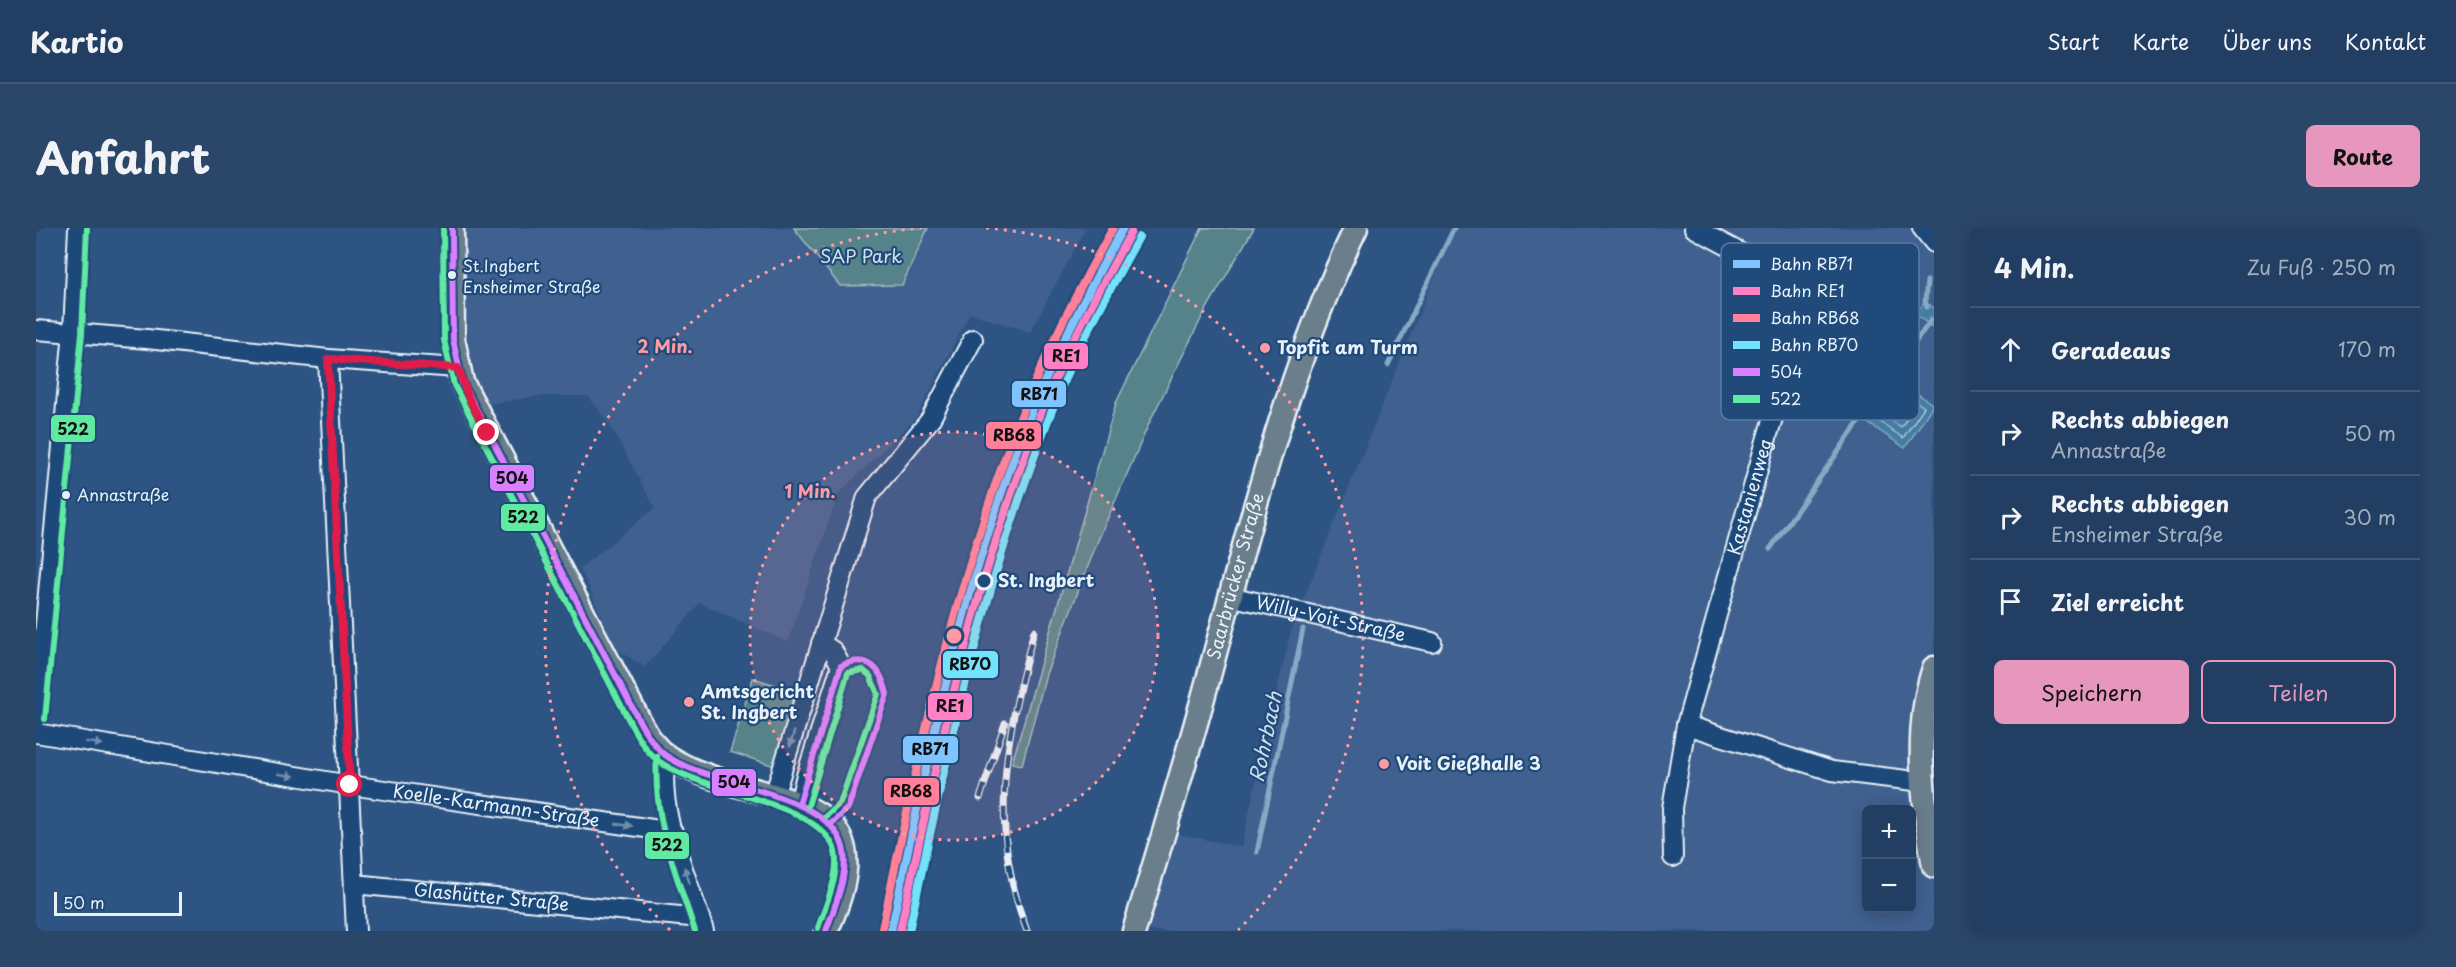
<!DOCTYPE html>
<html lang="de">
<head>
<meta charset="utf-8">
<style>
  body { margin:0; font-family:"Playpen Sans",sans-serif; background:#2a4669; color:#f1f3f6 }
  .controls { position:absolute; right:18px; bottom:18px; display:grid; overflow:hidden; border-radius:9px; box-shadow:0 3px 15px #0003 }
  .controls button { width:54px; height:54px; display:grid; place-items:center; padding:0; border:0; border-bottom:2px solid #3f5878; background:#223f63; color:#f1f3f6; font:30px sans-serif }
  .scale { position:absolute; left:18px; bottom:15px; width:128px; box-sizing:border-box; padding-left:6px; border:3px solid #e8f1f8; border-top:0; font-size:16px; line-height:21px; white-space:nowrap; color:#e8f1f8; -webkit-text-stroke:4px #1f4a7a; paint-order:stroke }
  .stop { position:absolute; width:18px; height:18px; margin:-14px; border:4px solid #e11d48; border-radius:50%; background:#fff }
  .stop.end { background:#e11d48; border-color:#fff; box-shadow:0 2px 6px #0008 }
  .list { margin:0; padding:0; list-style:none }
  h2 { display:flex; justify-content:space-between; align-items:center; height:78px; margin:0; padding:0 24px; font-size:26px }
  h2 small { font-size:20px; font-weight:400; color:#a2afbe }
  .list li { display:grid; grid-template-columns:39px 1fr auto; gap:18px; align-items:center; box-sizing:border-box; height:84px; padding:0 24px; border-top:2px solid #3f5878 }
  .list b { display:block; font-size:22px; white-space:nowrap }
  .list p { margin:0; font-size:20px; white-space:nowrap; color:#a2afbe }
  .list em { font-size:20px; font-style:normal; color:#a2afbe }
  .actions { display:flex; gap:12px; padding:18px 24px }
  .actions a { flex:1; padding:14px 0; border:2px solid #e797bd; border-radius:9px; text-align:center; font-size:21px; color:#e797bd }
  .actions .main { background:#e797bd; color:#111 }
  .icon { flex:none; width:33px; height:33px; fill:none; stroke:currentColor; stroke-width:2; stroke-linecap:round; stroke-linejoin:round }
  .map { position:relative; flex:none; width:1898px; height:703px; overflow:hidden; border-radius:9px }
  header { display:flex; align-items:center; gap:36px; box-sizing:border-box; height:84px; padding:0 30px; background:#223f63; border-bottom:2px solid #3f5878 }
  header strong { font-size:28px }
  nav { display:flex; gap:33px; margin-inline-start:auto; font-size:21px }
  .intro { display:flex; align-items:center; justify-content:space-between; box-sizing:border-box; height:144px; padding:0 36px }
  h1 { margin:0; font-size:42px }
  .button { padding:15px 27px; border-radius:9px; background:#e797bd; color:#111; font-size:21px; font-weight:700 }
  main { display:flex; gap:36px; padding:0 36px }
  aside { flex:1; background:#223f63; border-radius:9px; box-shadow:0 3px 15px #0003 }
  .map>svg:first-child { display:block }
</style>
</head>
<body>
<header>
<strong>Kartio</strong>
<nav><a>Start</a><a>Karte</a><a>Über uns</a><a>Kontakt</a></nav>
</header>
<div class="intro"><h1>Anfahrt</h1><a class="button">Route</a></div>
<main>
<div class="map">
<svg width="1898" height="703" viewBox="0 0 1898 703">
  <rect width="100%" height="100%" fill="#2e5484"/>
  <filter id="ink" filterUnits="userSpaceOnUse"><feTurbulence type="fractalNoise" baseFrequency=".0167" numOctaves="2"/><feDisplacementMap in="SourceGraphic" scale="12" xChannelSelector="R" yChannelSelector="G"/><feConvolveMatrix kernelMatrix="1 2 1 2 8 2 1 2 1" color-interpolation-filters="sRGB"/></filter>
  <g filter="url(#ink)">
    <g fill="#3f618f" fill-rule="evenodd">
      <polygon points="429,0 1050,0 994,104 934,85 880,190 802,266 752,414 664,375 609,439 580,421 544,340 619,280 573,195 552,168 503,168 446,177 434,144 430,82"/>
      <path d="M 1418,0 L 1898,0 L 1898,703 L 1109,703 L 1138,605 L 1205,619 L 1255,402 ZM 1830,582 L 1876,582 L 1876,680 L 1830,680 Z"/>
    </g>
    <g fill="#578289" stroke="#a0bac0" stroke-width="1.5">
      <polygon points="758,0 892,0 866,57 804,58"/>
      <polygon points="1166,0 1218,0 1167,87 1115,191 1063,310 1010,446 986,537 976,535 1080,175"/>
      <polygon points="717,450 762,464 739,538 694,524"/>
    </g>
    <g fill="#457ba2" stroke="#86aac4" stroke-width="1.5">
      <polygon points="1889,74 1898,80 1898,100 1879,86"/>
      <polygon points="1859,149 1897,177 1869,220 1829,193"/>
    </g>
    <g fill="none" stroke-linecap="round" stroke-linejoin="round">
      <g stroke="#a7c2d6" stroke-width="1.5">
        <polygon points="1860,159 1888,179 1867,210 1839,190"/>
        <polygon points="1862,169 1877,181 1865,199 1849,188"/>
      </g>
      <g stroke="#86aac4" stroke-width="5">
        <polyline points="1891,79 1889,73 1891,53"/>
        <polyline points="1864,136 1895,92"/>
        <polyline points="1352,137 1418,0"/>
        <polyline points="1734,321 1853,151"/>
        <polyline points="1221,624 1267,401"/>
      </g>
      <g stroke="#e8f1f8" stroke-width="22">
        <g id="minor">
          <polyline points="1886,0 1898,15"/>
          <polyline points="0,102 111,111 292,131 422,140"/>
          <polyline points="292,131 320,703"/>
          <path id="s1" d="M 1193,368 L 1396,414"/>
          <polyline points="0,490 37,104 42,0"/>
          <polyline points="1650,497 1796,543 1887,554"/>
          <path id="s2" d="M 0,505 L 314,557 L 637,604"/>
          <path d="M 630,529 C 620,585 652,649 668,703"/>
          <polyline points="738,568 831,269 894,192 937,111"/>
          <polyline points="763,576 769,551 805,438 797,423 785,415"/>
          <path id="s3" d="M 1637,629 L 1636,580 L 1650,497 L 1732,206 L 1771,81 L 1772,67 L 1765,57 L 1658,0"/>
          <path id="s4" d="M 318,656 L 664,690"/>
        </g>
      </g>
      <g stroke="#e8f1f8" stroke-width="27">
        <g id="major">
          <path d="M 416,0 L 417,111 L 426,154 L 606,498 C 613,510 620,522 632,529 C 716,583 862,550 790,703"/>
          <path d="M 1898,440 C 1877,503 1887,574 1898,638"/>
          <path id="s5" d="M 1098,703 C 1126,612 1154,521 1178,429 C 1217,284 1254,136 1320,0"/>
        </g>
      </g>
      <use href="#minor" stroke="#1f4a7a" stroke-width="18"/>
      <use href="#major" stroke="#6b7e8b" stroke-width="22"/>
      <g stroke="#e8f1f8" stroke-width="7">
        <g id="rail">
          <polyline points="944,570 969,495"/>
          <path d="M 991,703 C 951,598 970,508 998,403"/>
        </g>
      </g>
      <use href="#rail" stroke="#1f4a7a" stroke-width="4.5" stroke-dasharray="14" stroke-linecap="butt"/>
      <g stroke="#1f4a7a" stroke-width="10">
        <g id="bus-1">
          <path d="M 416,0 L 417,111 L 426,154 L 606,498 C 612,508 619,519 629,527 C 673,559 792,563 807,619 C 814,644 798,680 790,703"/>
          <polyline points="763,576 805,438"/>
          <path d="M 796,595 L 812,580 L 851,466 C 845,440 832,425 805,438"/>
        </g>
      </g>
      <g stroke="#1f4a7a" stroke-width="10">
        <g id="bus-2">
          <path d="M 407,0 L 408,112 L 418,157 L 598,502 C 605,514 612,526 624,534 C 667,565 780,573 798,620 C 806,643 789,678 782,700"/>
          <polyline points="9,491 46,105 51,0"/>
          <path d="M 621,528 C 616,590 640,645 659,703"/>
          <polyline points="772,578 812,445 827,442 834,448 842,466 804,575 790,588"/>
        </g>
      </g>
      <use href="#bus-1" stroke="#d880ff" stroke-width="6"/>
      <use href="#bus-2" stroke="#60e9a3" stroke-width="6"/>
      <g stroke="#1f4a7a" stroke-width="12">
        <path id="rail-1" d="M 855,703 C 893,522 931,338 1003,166 C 1028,109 1057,54 1087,0"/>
      </g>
      <g stroke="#1f4a7a" stroke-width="12">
        <path id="rail-2" d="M 864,703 C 902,523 941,341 1011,170 C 1035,113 1065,59 1095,4"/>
      </g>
      <g stroke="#1f4a7a" stroke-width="12">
        <path id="rail-3" d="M 846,701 C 884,519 923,335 995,163 C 1019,106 1047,53 1077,0"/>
      </g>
      <g stroke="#1f4a7a" stroke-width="12">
        <path id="rail-4" d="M 873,703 C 911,524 950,345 1019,175 C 1043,117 1073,63 1103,9"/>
      </g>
      <use href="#rail-1" stroke="#80c4ff" stroke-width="8"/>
      <use href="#rail-2" stroke="#ff80c5" stroke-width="8"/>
      <use href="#rail-3" stroke="#ff8098" stroke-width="8"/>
      <use href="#rail-4" stroke="#73e2fa" stroke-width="8"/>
    </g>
    <defs><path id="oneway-solid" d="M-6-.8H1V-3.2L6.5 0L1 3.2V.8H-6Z" transform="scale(1.5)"/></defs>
    <g fill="#6f8dac">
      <use href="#oneway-solid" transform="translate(756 511) rotate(107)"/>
      <use href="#oneway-solid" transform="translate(58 515) rotate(9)"/>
      <use href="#oneway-solid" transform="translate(250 547) rotate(9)"/>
      <use href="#oneway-solid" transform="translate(588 597) rotate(8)"/>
      <use href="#oneway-solid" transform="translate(651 647) rotate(-108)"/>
    </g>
  </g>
  <g fill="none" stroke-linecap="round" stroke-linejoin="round" filter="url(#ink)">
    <polyline stroke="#e11d48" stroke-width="8" points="314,557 292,131 422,140 433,171 451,205"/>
  </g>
  <circle cx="918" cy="408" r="204" fill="#ff9aa2" fill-opacity=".12"/>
  <g fill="none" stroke="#ff9aa2" stroke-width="3" stroke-dasharray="3 6">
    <circle cx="918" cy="408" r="204"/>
    <path d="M634 702A409 409 0 0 1 886 0M950 0A409 409 0 0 1 1202 702"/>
  </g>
  <g fill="#e8f1f8" stroke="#1f4a7a" stroke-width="2">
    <circle cx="416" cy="47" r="5"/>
    <circle cx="30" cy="267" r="5"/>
  </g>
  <g fill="#ff9aa2" stroke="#1f4a7a" stroke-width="2">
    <circle cx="1229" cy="120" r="6"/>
    <circle cx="653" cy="474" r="6"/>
    <circle cx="1348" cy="536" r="6"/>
  </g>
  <circle fill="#1f4a7a" stroke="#e8f1f8" stroke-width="3" cx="948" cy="353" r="8"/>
  <g text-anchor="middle" stroke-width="4.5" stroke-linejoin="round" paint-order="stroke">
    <g font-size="16" fill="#e8f1f8" stroke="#1f4a7a" text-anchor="start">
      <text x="427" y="44">St.Ingbert<tspan x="427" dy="21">Ensheimer Straße</tspan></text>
      <text x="41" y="273">Annastraße</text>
    </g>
    <g font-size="18" fill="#d2e0e7" stroke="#1f4a7a">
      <text x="825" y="35">SAP Park</text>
    </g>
    <g font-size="18" font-weight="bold" fill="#e8f1f8" stroke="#1f4a7a" text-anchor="start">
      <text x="1241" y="126">Topfit am Turm</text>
      <text x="665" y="470">Amtsgericht<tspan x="665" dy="21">St. Ingbert</tspan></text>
      <text x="1360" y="542">Voit Gießhalle 3</text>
    </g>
    <g font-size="18" fill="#e8f1f8" stroke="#1f4a7a">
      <text dy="6" stroke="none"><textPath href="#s3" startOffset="370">Kastanienweg</textPath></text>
      <text dy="6" stroke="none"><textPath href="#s5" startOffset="369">Saarbrücker Straße</textPath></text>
      <text dy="6" stroke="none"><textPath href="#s1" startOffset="104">Willy-Voit-Straße</textPath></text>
      <text dy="6" stroke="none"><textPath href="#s2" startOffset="466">Koelle-Karmann-Straße</textPath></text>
      <text dy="6" stroke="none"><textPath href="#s4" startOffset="138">Glashütter Straße</textPath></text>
    </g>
    <g font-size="18" font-weight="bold" fill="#e8f1f8" stroke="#1f4a7a" text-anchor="start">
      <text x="962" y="359">St. Ingbert</text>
    </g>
    <g font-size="20" font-style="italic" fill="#d0dfeb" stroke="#1f4a7a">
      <text transform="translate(1230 509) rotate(-78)" y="7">Rohrbach</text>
    </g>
  </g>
  <rect x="1685" y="15" width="198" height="177" rx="9" fill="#1f4a7a" stroke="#5b7ca0" stroke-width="1.5"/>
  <rect x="1697" y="32" width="27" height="8" fill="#80c4ff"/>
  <rect x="1697" y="59" width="27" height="8" fill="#ff80c5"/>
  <rect x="1697" y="86" width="27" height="8" fill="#ff8098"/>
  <rect x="1697" y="113" width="27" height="8" fill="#73e2fa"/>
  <rect x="1697" y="140" width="27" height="8" fill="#d880ff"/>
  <rect x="1697" y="167" width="27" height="8" fill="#60e9a3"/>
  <g font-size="16" fill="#e8f1f8">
    <text x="1734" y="42">Bahn RB71</text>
    <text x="1734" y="69">Bahn RE1</text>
    <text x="1734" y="96">Bahn RB68</text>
    <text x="1734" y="123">Bahn RB70</text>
    <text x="1734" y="150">504</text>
    <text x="1734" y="177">522</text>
  </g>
  <circle cx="918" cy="408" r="9" fill="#ff9aa2" stroke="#1f4a7a" stroke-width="3"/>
  <g font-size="18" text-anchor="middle" font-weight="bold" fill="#ff9aa2" stroke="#1f4a7a" stroke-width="4.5" stroke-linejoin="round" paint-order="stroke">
    <text x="629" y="125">2 Min.</text>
    <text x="774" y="270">1 Min.</text>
  </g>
  <g stroke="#1f4a7a" stroke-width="2">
    <rect x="1007" y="114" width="46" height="28" rx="6" fill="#ff80c5"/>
    <rect x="975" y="152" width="56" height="28" rx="6" fill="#80c4ff"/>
    <rect x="14" y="186" width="46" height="29" rx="6" fill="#60e9a3"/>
    <rect x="949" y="193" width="57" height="29" rx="6" fill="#ff8098"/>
    <rect x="453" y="236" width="46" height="28" rx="6" fill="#d880ff"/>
    <rect x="464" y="275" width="46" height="29" rx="6" fill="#60e9a3"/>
    <rect x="906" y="422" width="57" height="29" rx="6" fill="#73e2fa"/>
    <rect x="891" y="464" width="46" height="29" rx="6" fill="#ff80c5"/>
    <rect x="866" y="507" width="57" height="29" rx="6" fill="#80c4ff"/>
    <rect x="675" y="540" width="46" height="29" rx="6" fill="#d880ff"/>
    <rect x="847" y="549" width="57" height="29" rx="6" fill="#ff8098"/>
    <rect x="608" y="603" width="46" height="29" rx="6" fill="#60e9a3"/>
  </g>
  <g font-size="16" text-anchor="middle" font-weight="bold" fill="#111">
    <text x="1030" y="134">RE1</text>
    <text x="1003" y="172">RB71</text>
    <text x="37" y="207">522</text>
    <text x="978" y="213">RB68</text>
    <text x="476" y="256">504</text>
    <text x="487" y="295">522</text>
    <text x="934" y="442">RB70</text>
    <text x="914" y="484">RE1</text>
    <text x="894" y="527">RB71</text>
    <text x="698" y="560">504</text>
    <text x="875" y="569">RB68</text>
    <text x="631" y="623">522</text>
  </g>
</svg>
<div class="controls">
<button>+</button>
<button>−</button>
</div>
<div class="scale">50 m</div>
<div class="stop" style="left:314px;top:557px"></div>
<div class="stop end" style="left:451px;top:205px"></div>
</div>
<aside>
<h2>4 Min.<small>Zu Fuß · 250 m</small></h2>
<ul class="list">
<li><svg class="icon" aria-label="ahead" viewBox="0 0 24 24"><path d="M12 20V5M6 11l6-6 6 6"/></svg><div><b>Geradeaus</b></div><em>170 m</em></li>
<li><svg class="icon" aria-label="right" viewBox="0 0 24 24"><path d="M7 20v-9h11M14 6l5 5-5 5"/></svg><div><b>Rechts abbiegen</b><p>Annastraße</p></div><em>50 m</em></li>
<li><svg class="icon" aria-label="right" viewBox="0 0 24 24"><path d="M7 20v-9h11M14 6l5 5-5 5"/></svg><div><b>Rechts abbiegen</b><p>Ensheimer Straße</p></div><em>30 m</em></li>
<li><svg class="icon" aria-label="arrive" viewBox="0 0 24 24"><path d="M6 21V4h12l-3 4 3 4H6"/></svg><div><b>Ziel erreicht</b></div></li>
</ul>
<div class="actions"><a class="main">Speichern</a><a>Teilen</a></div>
</aside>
</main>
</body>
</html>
